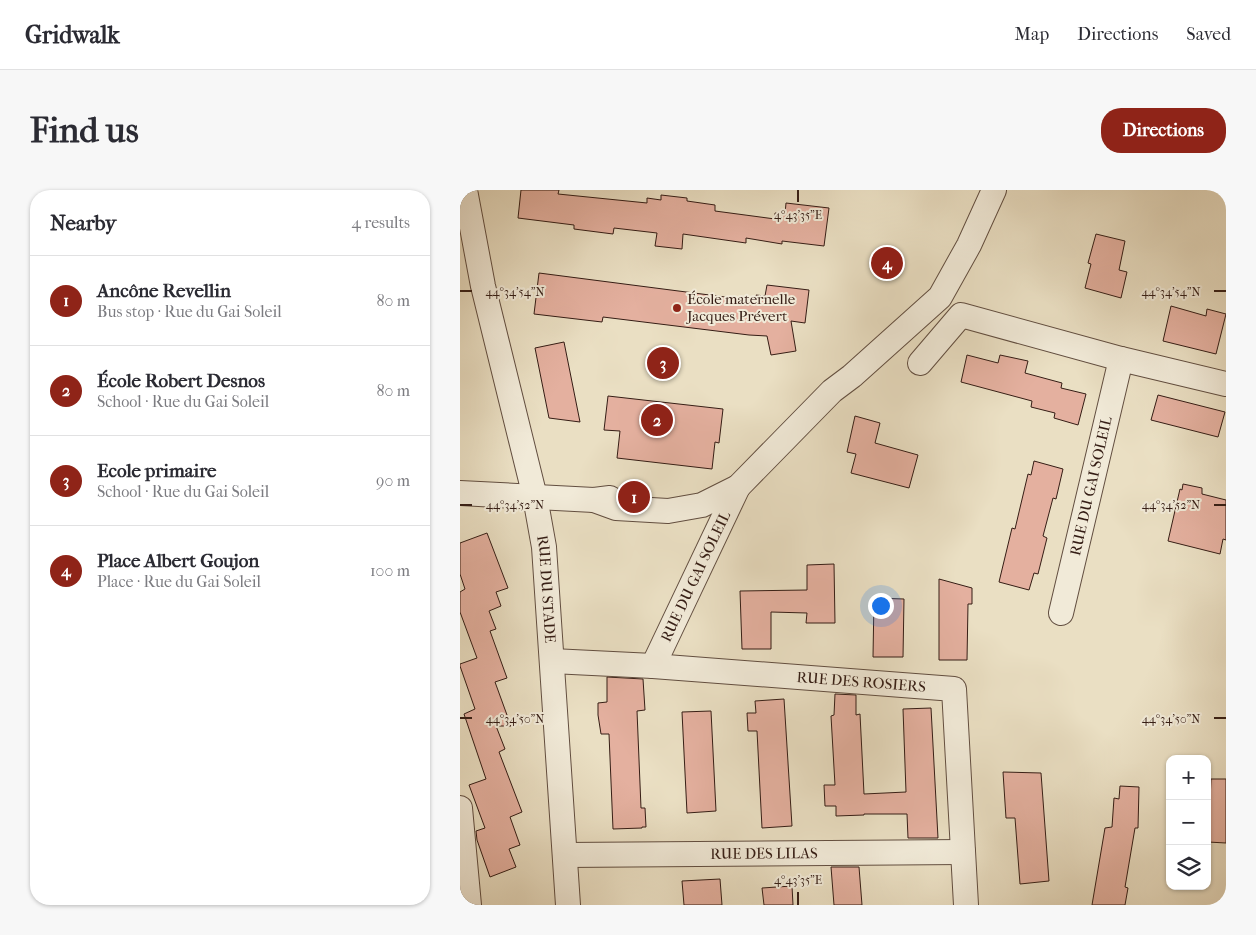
<!DOCTYPE html>
<html lang="en">
<head>
<meta charset="utf-8">
<style>
  body { margin:0; font-family:"IM FELL French Canon",serif; background:#f7f7f7; color:#2b2b33 }
  .controls { position:absolute; right:15px; bottom:15px; display:grid; overflow:hidden; border-radius:10px; box-shadow:0 1px 4px #0004 }
  .controls button { width:45px; height:45px; display:grid; place-items:center; padding:0; border:0; border-bottom:1px solid #e1e1e2; background:#fff; color:#2b2b33; font:25px sans-serif }
  .you { position:absolute; left:420px; top:415px; width:18px; height:18px; margin:-12px; border:4px solid #fff; border-radius:50%; background:#1a73e8; box-shadow:0 0 0 8px #1a73e833 }
  .badge { display:grid; place-items:center; width:32px; height:32px; border-radius:50%; background:#8f2418; color:#fff; font-size:16px; font-weight:700 }
  .pin { position:absolute; translate:-50% -50%; border:2px solid #fff; box-shadow:0 1px 5px #0006 }
  .list { margin:0; padding:0; list-style:none }
  h2 { display:flex; justify-content:space-between; align-items:center; height:65px; margin:0; padding:0 20px; font-size:21px }
  h2 small { font-size:16px; font-weight:400; color:#7c7c81 }
  .list li { display:grid; grid-template-columns:32px 1fr auto; gap:15px; align-items:center; box-sizing:border-box; height:90px; padding:0 20px; border-top:1px solid #e1e1e2 }
  .list b { display:block; font-size:19px; white-space:nowrap }
  .list p { margin:0; font-size:16px; white-space:nowrap; color:#7c7c81 }
  .list em { font-size:16px; font-style:normal; color:#7c7c81 }
  .icon { flex:none; width:28px; height:28px; fill:none; stroke:currentColor; stroke-width:2; stroke-linecap:round; stroke-linejoin:round }
  .map { position:relative; flex:none; width:766px; height:715px; overflow:hidden; border-radius:20px }
  header { display:flex; align-items:center; gap:30px; box-sizing:border-box; height:70px; padding:0 25px; background:#fff; border-bottom:1px solid #e1e1e2 }
  header strong { font-size:24px }
  nav { display:flex; gap:28px; margin-inline-start:auto; font-size:18px }
  .intro { display:flex; align-items:center; justify-content:space-between; box-sizing:border-box; height:120px; padding:0 30px }
  h1 { margin:0; font-size:35px }
  .button { padding:12px 22px; border-radius:20px; background:#8f2418; color:#fff; font-size:18px; font-weight:700 }
  main { display:flex; gap:30px; padding:0 30px }
  aside { flex:1; background:#fff; border-radius:20px; box-shadow:0 1px 4px #0004 }
  .map>svg:first-child { display:block }
</style>
</head>
<body>
<header>
<strong>Gridwalk</strong>
<nav><a>Map</a><a>Directions</a><a>Saved</a></nav>
</header>
<div class="intro"><h1>Find us</h1><a class="button">Directions</a></div>
<main>
<aside>
<h2>Nearby<small>4 results</small></h2>
<ul class="list">
<li><span class="badge">1</span><div><b>Ancône Revellin</b><p>Bus stop · Rue du Gai Soleil</p></div><em>80 m</em></li>
<li><span class="badge">2</span><div><b>École Robert Desnos</b><p>School · Rue du Gai Soleil</p></div><em>80 m</em></li>
<li><span class="badge">3</span><div><b>Ecole primaire</b><p>School · Rue du Gai Soleil</p></div><em>90 m</em></li>
<li><span class="badge">4</span><div><b>Place Albert Goujon</b><p>Place · Rue du Gai Soleil</p></div><em>100 m</em></li>
</ul>
</aside>
<div class="map">
<svg width="766" height="715" viewBox="0 0 766 715">
  <rect width="100%" height="100%" fill="#eadfc3"/>
  <filter id="stains"><feTurbulence type="fractalNoise" baseFrequency=".004" numOctaves="4"/><feColorMatrix values="0 0 0 0 .2 0 0 0 0 .09 0 0 0 0 .02 0 0 0 .5 -.17"/></filter>
  <radialGradient id="worn" r=".72"><stop offset=".6" stop-color="#630" stop-opacity="0"/><stop offset="1" stop-color="#630" stop-opacity=".3"/></radialGradient>
  <g fill="#e4b09f" stroke="#351d15">
    <polygon points="61,0 99,0 98,4 187,13 187,8 201,10 201,5 227,8 227,11 255,15 255,21 315,29 315,23 325,24 326,13 369,18 364,56 322,51 322,54 286,48 286,53 223,44 222,59 195,56 197,43 154,38 153,44 114,39 114,35 58,28"/>
    <polygon points="636,44 665,51 659,80 667,82 661,108 625,98 631,74 628,73"/>
    <polygon points="79,83 296,111 296,105 305,106 307,95 349,100 345,133 331,131 336,161 311,165 307,146 289,145 143,127 142,132 74,124"/>
    <polygon points="711,116 746,126 747,119 766,124 756,164 703,151"/>
    <polygon points="104,152 120,232 89,228 75,158"/>
    <polygon points="507,165 538,173 540,165 568,171 565,183 602,193 601,198 626,204 618,235 594,228 595,223 571,217 572,211 501,192"/>
    <polygon points="698,205 765,222 758,247 691,230"/>
    <polygon points="148,206 263,219 259,253 255,252 252,279 157,268 160,241 144,240"/>
    <polygon points="395,226 420,233 415,253 458,265 449,298 391,283 396,264 387,262"/>
    <polygon points="574,271 603,279 596,309 593,308 583,346 587,348 578,384 574,383 569,400 539,392 552,338 555,339 568,284 571,285"/>
    <polygon points="723,294 742,298 742,304 766,310 766,350 763,349 760,364 708,351 720,299 722,300"/>
    <polygon points="27,343 48,398 36,402 41,416 29,421 36,439 30,441 47,488 35,492 51,536 36,536 45,559 39,562 62,622 50,627 60,655 49,659 56,677 30,687 17,650 16,641 25,638 9,595 26,589 4,524 15,519 0,476 0,474 17,468 0,422 0,402 5,399 0,384 0,353"/>
    <polygon points="374,374 375,433 346,433 347,423 311,422 311,459 282,459 280,401 347,400 347,375"/>
    <polygon points="479,389 512,398 512,414 508,414 507,470 479,470"/>
    <polygon points="414,408 444,409 443,467 413,467"/>
    <polygon points="147,487 183,489 185,520 177,521 181,618 185,618 186,637 182,637 182,638 153,639 149,544 141,544 138,525 138,513 147,512"/>
    <polygon points="375,504 396,505 396,525 400,524 404,604 446,602 443,519 471,518 478,648 448,648 447,624 404,624 404,625 376,626 376,616 365,616 364,595 375,595 371,526 374,525"/>
    <polygon points="324,509 332,636 302,638 297,541 288,541 287,523 296,523 295,511"/>
    <polygon points="251,521 256,621 227,623 222,522"/>
    <polygon points="543,582 581,583 589,691 560,694 555,628 546,628"/>
    <polygon points="751,589 766,589 766,653 748,652"/>
    <polygon points="660,596 679,597 678,638 675,638 665,697 668,698 665,715 632,715 645,638 652,637 654,608 659,609"/>
    <polygon points="371,677 399,677 402,715 374,715"/>
    <polygon points="260,689 262,715 224,715 222,691"/>
    <polygon points="332,696 333,715 304,715 302,698"/>
  </g>
  <g fill="none" stroke-linecap="round" stroke-linejoin="round">
    <g stroke="#624e40" stroke-width="26">
      <g id="minor">
        <path id="s1" d="M 5,0 L 23,96 L 75,307 L 84,357 L 108,715"/>
        <polyline points="661,169 766,194"/>
        <polyline points="460,173 501,125 661,169 601,423"/>
        <polyline points="0,303 134,310 150,308"/>
        <polyline points="134,310 156,318 208,321 242,315 278,297 372,201 392,186 480,107 509,55 534,0"/>
        <path id="s2" d="M 92,471 L 193,476 L 494,499 L 506,715"/>
        <path id="s3" d="M 193,476 L 278,297"/>
        <polyline points="0,618 9,715"/>
        <path id="s4" d="M 105,665 L 503,662"/>
      </g>
    </g>
    <use href="#minor" stroke="#f1ead8" stroke-width="24"/>
  </g>
  <path fill="none" stroke="#351d15" stroke-width="2" d="M 338,0 L 338,12M 0,101 L 12,101M 754,101 L 766,101M 0,315 L 12,315M 754,315 L 766,315M 0,528 L 12,528M 754,528 L 766,528M 338,702 L 338,715"/>
  <circle fill="#8f2418" stroke="#f1ead8" stroke-width="2" cx="217" cy="118" r="5"/>
  <g text-anchor="middle" stroke-width="4" stroke-linejoin="round" paint-order="stroke">
    <g font-size="15" fill="#351d15" stroke="#f1ead8" text-anchor="start">
      <text x="227" y="114">École maternelle<tspan x="227" dy="17">Jacques Prévert</tspan></text>
    </g>
    <g font-size="15" fill="#351d15" stroke="#f1ead8">
      <text transform="translate(631 296) rotate(-77)" y="5">RUE DU GAI SOLEIL</text>
      <text dy="5" stroke="none"><textPath href="#s3" startOffset="99">RUE DU GAI SOLEIL</textPath></text>
      <text dy="5" stroke="none"><textPath href="#s1" startOffset="408">RUE DU STADE</textPath></text>
      <text dy="5" stroke="none"><textPath href="#s2" startOffset="310">RUE DES ROSIERS</textPath></text>
      <text dy="5" stroke="none"><textPath href="#s4" startOffset="199">RUE DES LILAS</textPath></text>
    </g>
  </g>
  <g font-size="12" text-anchor="middle" fill="#351d15" stroke="#f1ead8" stroke-width="4" stroke-linejoin="round" paint-order="stroke">
    <text x="338" y="29">4°43'35"E</text>
    <text x="55" y="106">44°34'54"N</text>
    <text x="711" y="106">44°34'54"N</text>
    <text x="55" y="319">44°34'52"N</text>
    <text x="711" y="319">44°34'52"N</text>
    <text x="55" y="533">44°34'50"N</text>
    <text x="711" y="533">44°34'50"N</text>
    <text x="338" y="694">4°43'35"E</text>
  </g>
  <rect width="100%" height="100%" filter="url(#stains)"/>
  <rect width="100%" height="100%" fill="url(#worn)"/>
</svg>
<div class="controls">
<button>+</button>
<button>−</button>
<button><svg class="icon" aria-label="layers" viewBox="0 0 24 24"><path d="M12 4l9 5-9 5-9-5zM3 14l9 5 9-5"/></svg></button>
</div>
<div class="you"></div>
<div class="pin badge" style="left:174px;top:307px">1</div>
<div class="pin badge" style="left:197px;top:230px">2</div>
<div class="pin badge" style="left:203px;top:173px">3</div>
<div class="pin badge" style="left:427px;top:73px">4</div>
</div>
</main>
</body>
</html>
